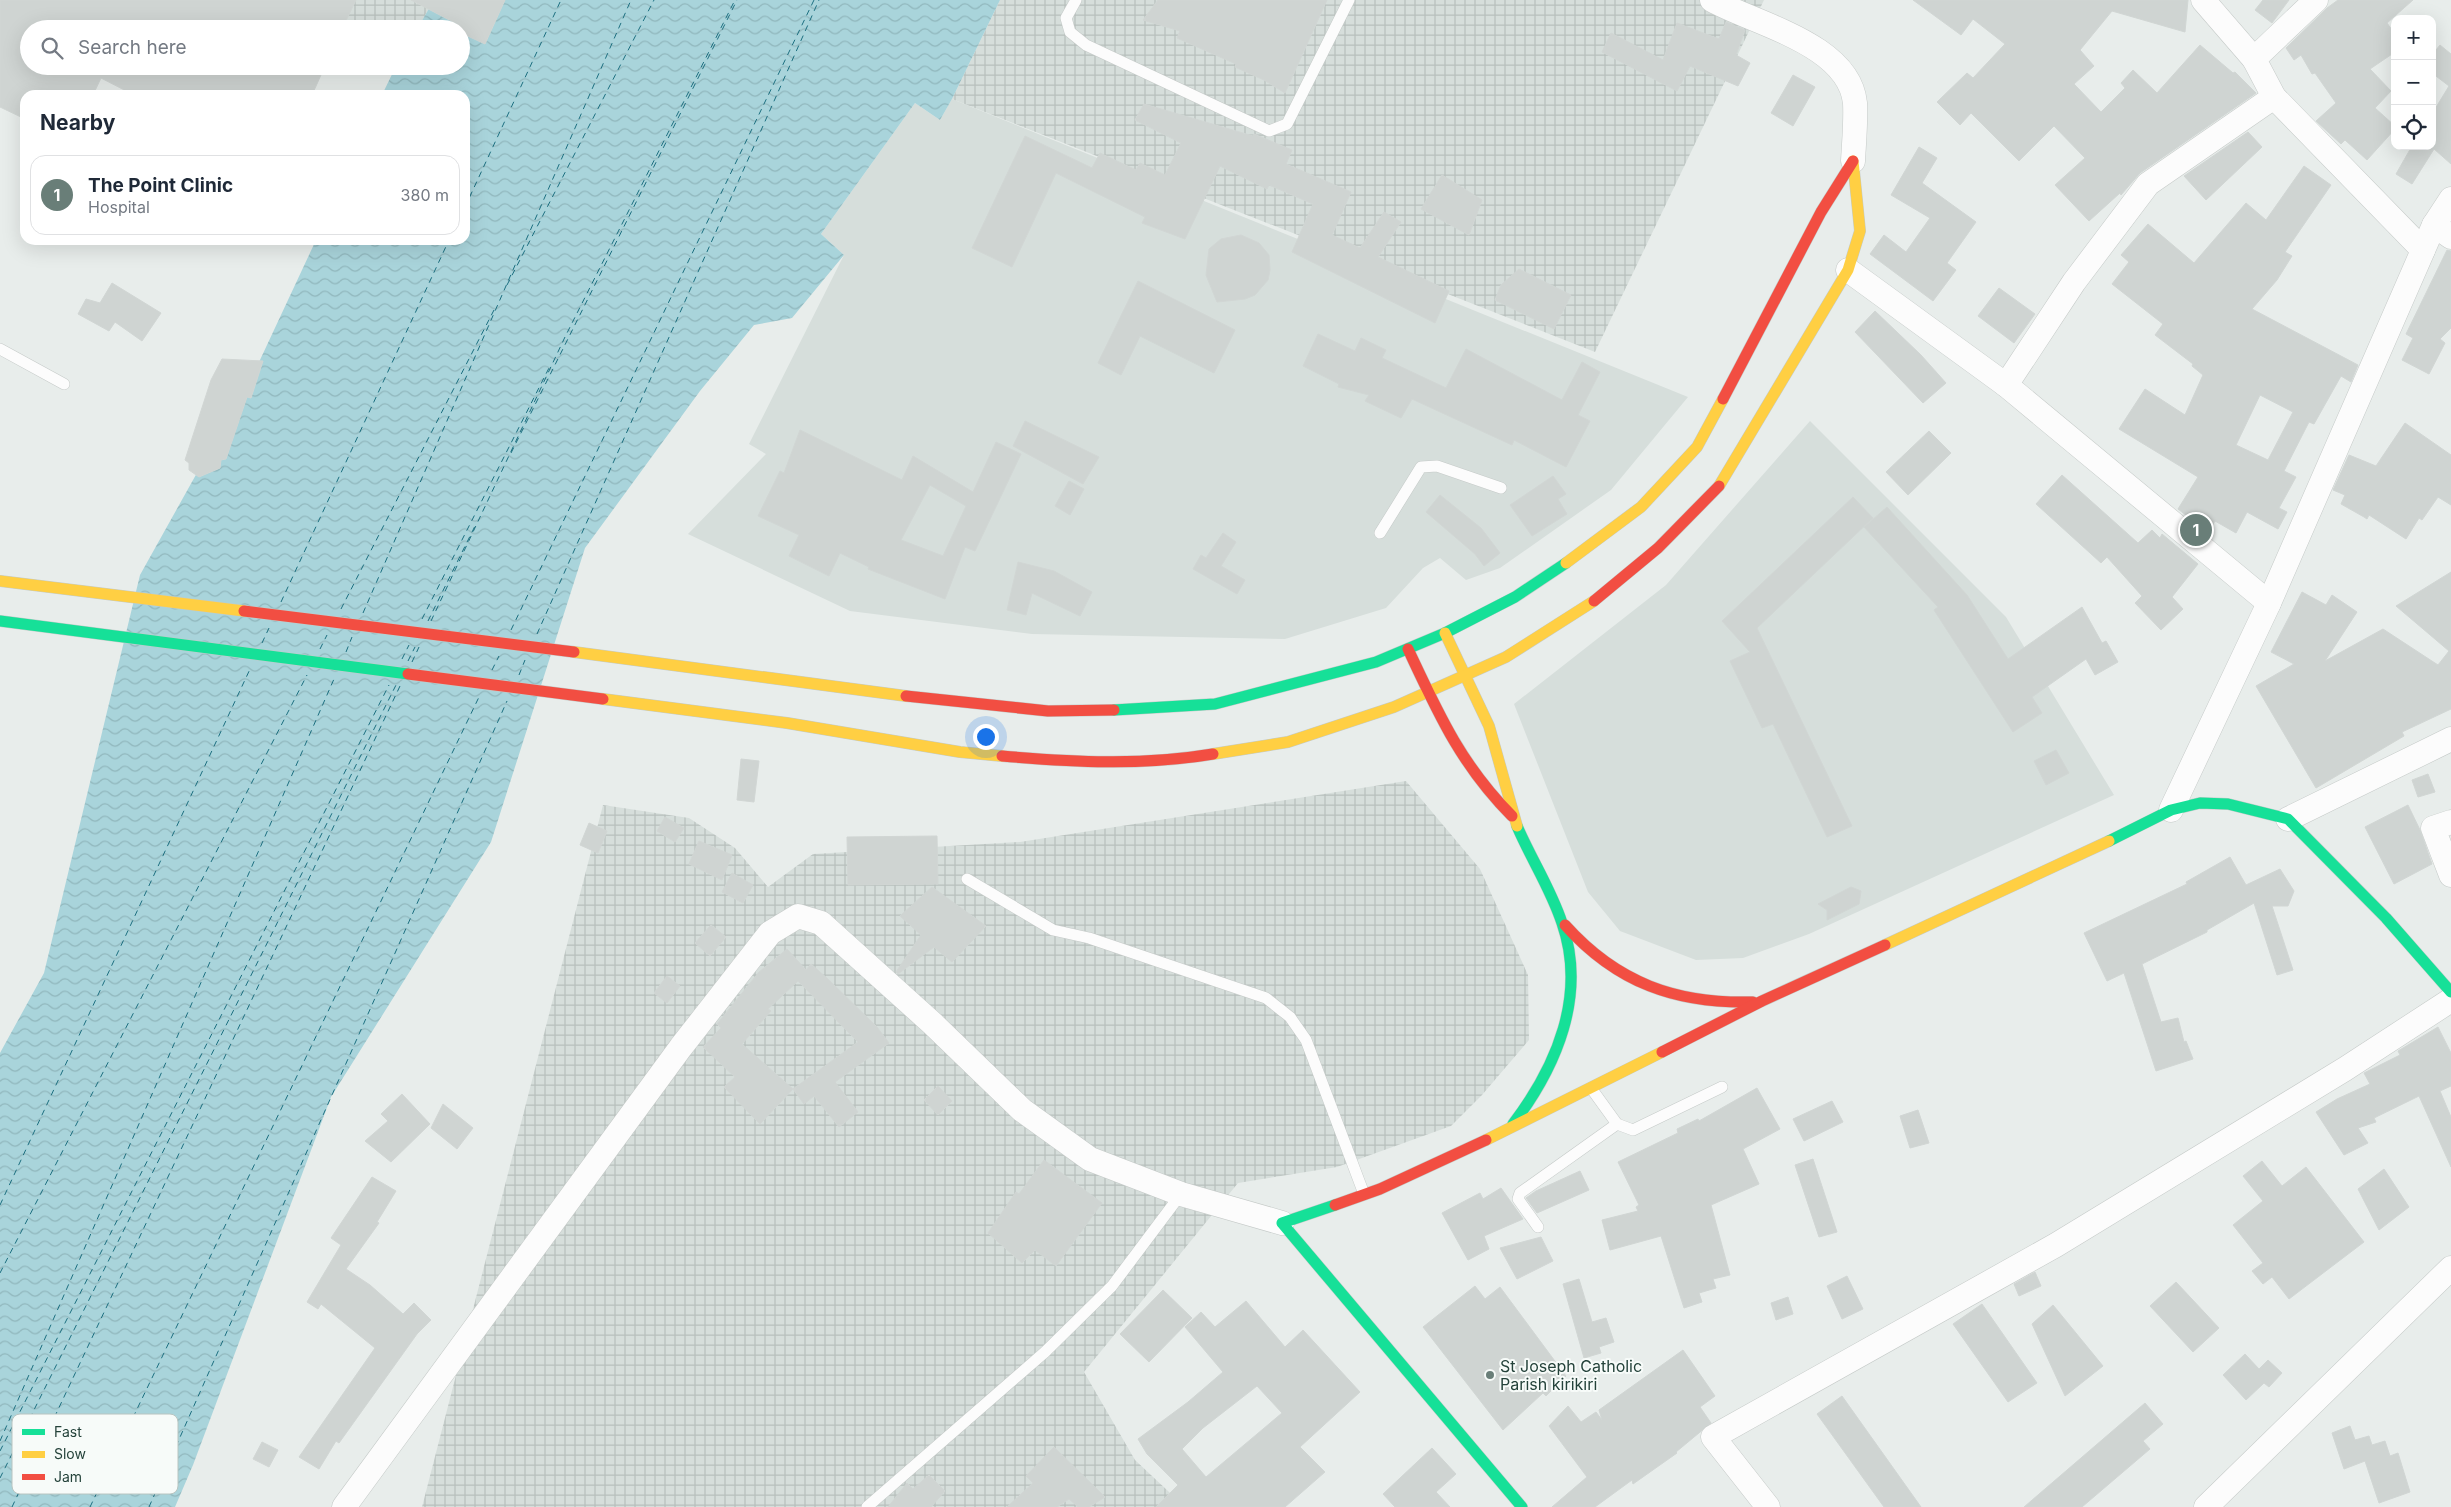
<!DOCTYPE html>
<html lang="en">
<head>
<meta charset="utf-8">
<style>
  body { margin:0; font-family:Inter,sans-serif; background:#f6f6f7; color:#1f2937 }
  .controls { position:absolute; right:15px; top:15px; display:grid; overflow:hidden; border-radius:10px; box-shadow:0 5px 20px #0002 }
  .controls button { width:45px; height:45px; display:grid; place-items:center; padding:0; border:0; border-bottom:1px solid #e0e1e3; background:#fff; color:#1f2937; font:25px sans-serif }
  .you { position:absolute; left:985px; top:736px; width:18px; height:18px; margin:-12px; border:4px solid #fff; border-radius:50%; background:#1a73e8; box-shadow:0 0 0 8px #1a73e833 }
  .badge { display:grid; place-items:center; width:32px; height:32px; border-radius:50%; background:#697e78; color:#fff; font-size:16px; font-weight:700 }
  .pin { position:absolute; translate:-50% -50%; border:2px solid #fff; box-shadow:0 1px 5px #0006 }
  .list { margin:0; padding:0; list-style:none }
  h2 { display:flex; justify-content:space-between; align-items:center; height:65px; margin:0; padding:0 20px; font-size:21px }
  h2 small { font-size:16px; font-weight:400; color:#747a83 }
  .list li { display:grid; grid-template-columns:32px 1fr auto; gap:15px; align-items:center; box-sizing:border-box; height:80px; margin:0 10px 10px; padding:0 10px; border:1px solid #e0e1e3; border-radius:15px }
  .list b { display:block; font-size:19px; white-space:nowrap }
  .list p { margin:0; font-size:16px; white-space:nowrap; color:#747a83 }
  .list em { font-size:16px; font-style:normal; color:#747a83 }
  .icon { flex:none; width:28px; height:28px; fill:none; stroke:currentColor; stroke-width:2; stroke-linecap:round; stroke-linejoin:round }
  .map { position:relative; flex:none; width:2451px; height:1507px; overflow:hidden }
  .search { position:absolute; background:#fff; box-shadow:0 5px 20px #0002; left:20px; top:20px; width:450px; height:55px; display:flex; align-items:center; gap:12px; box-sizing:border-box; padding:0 18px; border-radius:28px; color:#747a83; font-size:19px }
  .panel { position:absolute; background:#fff; box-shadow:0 5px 20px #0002; left:20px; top:90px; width:450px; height:155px; border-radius:15px }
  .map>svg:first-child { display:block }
</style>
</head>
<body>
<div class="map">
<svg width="2451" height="1507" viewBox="0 0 2451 1507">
  <defs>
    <pattern id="industrial-grid" width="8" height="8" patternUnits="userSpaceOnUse" patternTransform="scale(1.25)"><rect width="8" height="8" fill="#d6dedb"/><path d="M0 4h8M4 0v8" fill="none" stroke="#b8c0bd"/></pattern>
    <pattern id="water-waves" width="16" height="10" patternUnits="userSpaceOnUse" patternTransform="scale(1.25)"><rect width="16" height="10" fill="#a9d4db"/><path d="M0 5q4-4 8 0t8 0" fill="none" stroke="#91b7bd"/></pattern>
  </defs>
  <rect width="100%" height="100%" fill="#e8edeb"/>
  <g fill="#d6dedb">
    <polygon points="952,99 1688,397 1611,490 1500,568 1466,580 1440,558 1423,568 1386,608 1285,639 1032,634 850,611 688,534 766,454 749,444 844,255 821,234 915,103 940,120"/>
    <polygon points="1810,421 2006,617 2114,795 1809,934 1743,958 1696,960 1620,931 1588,892 1514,704 1666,585"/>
  </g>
  <g fill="url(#industrial-grid)">
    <polygon points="283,0 434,0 417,29 346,29"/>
    <polygon points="1000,0 1764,0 1595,352 952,99"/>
    <polygon points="1406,781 1480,869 1528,975 1529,1040 1482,1095 1451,1126 1337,1167 1238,1183 1084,1372 1135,1460 1185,1507 422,1507 603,805 689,818 735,848 768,887 813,854 1020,842"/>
  </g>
  <polygon fill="url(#water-waves)" points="434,0 1000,0 952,99 940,120 915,103 821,234 844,255 792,318 754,325 700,391 585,548 491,842 331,1097 193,1465 175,1507 0,1507 0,1053 44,973 140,575 260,360 316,240 465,240 465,95 382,95 396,66 461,66 461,29 417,29"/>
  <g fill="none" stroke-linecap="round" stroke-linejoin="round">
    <g stroke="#1c6f80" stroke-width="1" stroke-dasharray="6 5" stroke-linecap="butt">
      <polyline points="465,207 561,0"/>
      <polyline points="507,285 654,0"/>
      <polyline points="511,453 737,0"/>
      <polyline points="281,602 449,240"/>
      <polyline points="341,609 494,310"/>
      <polyline points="363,613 631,0"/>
      <polyline points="422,619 550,366"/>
      <polyline points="428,621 476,524"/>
      <polyline points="431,621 565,337 735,0"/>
      <polyline points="511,630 814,0"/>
      <polyline points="537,634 819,0"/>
      <polyline points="262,643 269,628"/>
      <polyline points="320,649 327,635"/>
      <polyline points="346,652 352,637"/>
      <polyline points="402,659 409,645"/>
      <polyline points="408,661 415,647"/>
      <polyline points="412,662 419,647"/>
      <polyline points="492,670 499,656"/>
      <polyline points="519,675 525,660"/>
      <polyline points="0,1205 251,667"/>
      <polyline points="0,1273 307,675"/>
      <polyline points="0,1441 334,679"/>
      <polyline points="0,1451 389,685"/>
      <polyline points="0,1478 396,685"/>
      <polyline points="12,1507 400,686"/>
      <polyline points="90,1507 479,697"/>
      <polyline points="149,1507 507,701"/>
    </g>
  </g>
  <g fill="#cfd4d2" stroke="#d1d6d4" fill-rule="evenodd">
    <polygon points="0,0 356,0 342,29 29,29 29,66 325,66 312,95 134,95 101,78 93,95 25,95 25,119 0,107"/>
    <polygon points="411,0 505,0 485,44 461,33 461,29 455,29 457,24"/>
    <polygon points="1158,0 1327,0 1285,93 1264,80 1235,67 1236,64 1177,38 1180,31 1143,20"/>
    <polygon points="1913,0 2188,0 2185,32 2112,11 2080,50 2094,66 2074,84 2101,112 2125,88 2121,83 2133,70 2157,93 2200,45 2233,73 2235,72 2256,93 2140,173 2121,195 2120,193 2089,221 2055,185 2085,158 2054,126 2019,161 1971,113 1960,125 1937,102 1967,73 1973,78 2005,44 1973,19 1961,35"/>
    <polygon points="2263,0 2289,0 2272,23 2255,10"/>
    <polygon points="2338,0 2413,0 2387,23 2395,34 2395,52 2370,69 2391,91 2375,108 2395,126 2395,129 2367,160 2345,140 2341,144 2316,121 2336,103 2315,73 2312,74 2301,55 2294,60 2286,48 2327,8"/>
    <polygon points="1726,22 1745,30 1736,55 1750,63 1738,86 1690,66 1677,91 1602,52 1611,33 1663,60 1677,23 1719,39"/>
    <polygon points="2440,45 2451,54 2451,164 2434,149 2412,184 2396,174 2412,146 2432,146 2432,114 2449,86 2432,73 2432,55"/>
    <polygon points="1793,75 1815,87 1793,126 1771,113"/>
    <polygon points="1144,104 1253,136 1254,134 1292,150 1286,164 1351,192 1332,235 1360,248 1384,212 1401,222 1378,257 1449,291 1435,323 1292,252 1313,204 1269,185 1267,189 1220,166 1185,239 1142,223 1145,217 1056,173 1012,267 972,248 1025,136 1092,168 1100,153 1136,170 1140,163 1165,175 1181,143 1135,120"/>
    <polygon points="2248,132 2262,147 2206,200 2184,176"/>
    <polygon points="1919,147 1937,158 1922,183 1976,222 1947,263 1956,270 1933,301 1870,254 1884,235 1906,252 1930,218 1891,195"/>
    <path d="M 2304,166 L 2331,185 L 2285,252 L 2292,256 L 2277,280 L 2252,309 L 2358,365 L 2351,382 L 2341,376 L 2314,424 L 2309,422 L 2284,471 L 2296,477 L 2279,508 L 2287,512 L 2278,529 L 2247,512 L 2236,533 L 2215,521 L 2208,532 L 2178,509 L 2198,477 L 2119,429 L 2145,389 L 2185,415 L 2203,375 L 2192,366 L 2193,364 L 2155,335 L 2163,324 L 2112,284 L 2129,262 L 2121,255 L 2148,224 L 2194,263 L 2246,203 L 2266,220 ZM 2260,395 L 2293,412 L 2268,460 L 2236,445 Z"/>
    <polygon points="1442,175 1482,200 1469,235 1421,209"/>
    <polygon points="1241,235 1259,243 1269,255 1270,270 1268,280 1255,295 1245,299 1217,302 1206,275 1209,249 1221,239"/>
    <polygon points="2447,250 2451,251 2451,328 2440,339 2445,343 2429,374 2402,360 2413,338 2406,334"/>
    <polygon points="1519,269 1571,295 1554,329 1495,300 1501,285"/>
    <polygon points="1138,281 1235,330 1214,373 1140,336 1121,375 1098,363"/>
    <polygon points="112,283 161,313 142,341 115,322 109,331 78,314 86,299 100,303"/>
    <polygon points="1999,288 2035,314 2014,343 1978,316"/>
    <polygon points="1875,311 1921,355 1946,383 1923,403 1855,332"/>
    <polygon points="1318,334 1355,351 1361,338 1386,350 1382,358 1446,388 1466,349 1562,400 1582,362 1600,372 1578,415 1590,421 1566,467 1514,440 1512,445 1412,399 1401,418 1365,401 1369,395 1338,387 1339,384 1303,366"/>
    <polygon points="222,359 263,361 251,398 247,397 226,459 221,460 220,468 199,477 189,470 189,463 185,460 211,380"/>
    <polygon points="1025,421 1099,457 1083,484 1013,446"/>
    <polygon points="2405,423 2451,455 2451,505 2438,497 2422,520 2419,518 2406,539 2369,515 2367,519 2364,517 2341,504 2345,495 2333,490 2349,455 2376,466"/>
    <path d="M 800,430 L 902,480 L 913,456 L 973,492 L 996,442 L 1021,454 L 975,551 L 965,547 L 945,599 L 868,569 L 869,567 L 840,553 L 829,576 L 789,556 L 799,535 L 758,516 L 780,471 L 784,473 ZM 930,485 L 966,506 L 943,556 L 901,540 Z"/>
    <polygon points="1929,431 1951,453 1908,495 1886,472"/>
    <polygon points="2062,475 2138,543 2152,530 2160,538 2162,534 2198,564 2172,597 2183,609 2161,630 2135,603 2142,596 2107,557 2101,563 2036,504"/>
    <polygon points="1553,476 1566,494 1558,499 1567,514 1532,536 1510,505"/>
    <polygon points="1069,481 1084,489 1070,515 1055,506"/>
    <polygon points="1440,495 1481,528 1500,553 1484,566 1475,554 1426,512"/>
    <polygon points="1853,497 1873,518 1757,628 1852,826 1827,837 1773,724 1762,728 1730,661 1750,652 1722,621"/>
    <polygon points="1887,507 1967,595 2008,659 2082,607 2102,643 2106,641 2118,662 2095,675 2086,659 2032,697 2042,713 2013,732 1934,610 1938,607 1864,527"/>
    <polygon points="1223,533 1236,542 1221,566 1245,580 1237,594 1193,569 1201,555 1206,558"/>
    <polygon points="1018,562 1054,571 1092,592 1080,616 1032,593 1026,615 1007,610"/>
    <polygon points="2451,572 2451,709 2402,732 2404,736 2316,788 2256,686 2294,664 2271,652 2302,592 2326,605 2332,595 2357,612 2325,661 2383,629 2438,665 2449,651 2396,606"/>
    <polygon points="2056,750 2069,773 2046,785 2034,761"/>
    <polygon points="741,759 759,761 754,802 737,800"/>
    <polygon points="2428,774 2435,792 2418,797 2412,780"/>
    <polygon points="2408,805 2420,830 2432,864 2394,884 2365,827"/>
    <polygon points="665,817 684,828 675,842 657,831"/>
    <polygon points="589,823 607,831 598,853 580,845"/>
    <polygon points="937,836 938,884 848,885 847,837"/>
    <polygon points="699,841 732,855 722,880 689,864"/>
    <polygon points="2230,857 2246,885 2280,869 2294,891 2288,906 2272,906 2293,970 2277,975 2254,903 2207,930 2207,932 2142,964 2161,1022 2178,1018 2184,1042 2186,1041 2193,1059 2156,1071 2124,973 2107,981 2084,933 2187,884 2186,882"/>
    <polygon points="732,873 753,885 743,903 722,892"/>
    <polygon points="932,887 986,926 952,962 934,947 898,974 896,972 921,935 900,916"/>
    <polygon points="1851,887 1861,891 1859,904 1827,920 1827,910 1818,904"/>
    <polygon points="711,925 726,937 710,956 695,943"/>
    <polygon points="787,949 806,970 811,964 828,979 877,1027 889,1043 835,1082 858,1112 839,1127 814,1096 804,1104 793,1089 858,1042 798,981 768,1009 771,1011 742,1044 793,1089 760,1124 724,1087 735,1077 703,1047 721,1028 717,1024 759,972"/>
    <polygon points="667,976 680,986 667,1003 654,993"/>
    <polygon points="2438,1027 2451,1053 2451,1086 2440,1091 2451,1117 2451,1167 2419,1096 2374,1118 2376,1122 2358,1128 2368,1143 2344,1155 2316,1112 2337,1099 2370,1084 2364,1073 2400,1055 2398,1051"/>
    <polygon points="938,1086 952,1101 938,1115 924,1100"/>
    <polygon points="1757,1088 1780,1129 1743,1149 1759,1184 1711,1205 1730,1275 1713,1279 1716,1288 1699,1293 1702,1302 1684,1308 1661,1236 1610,1250 1602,1220 1638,1211 1636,1207 1639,1205 1618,1162 1678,1133 1677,1129 1698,1119 1699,1121"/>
    <polygon points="402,1094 430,1124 391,1162 365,1141 388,1121 381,1114"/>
    <polygon points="1832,1101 1843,1122 1804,1141 1793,1119"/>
    <polygon points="443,1104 473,1128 457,1149 431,1128"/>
    <polygon points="1918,1110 1929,1143 1910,1148 1900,1116"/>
    <polygon points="1813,1159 1837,1232 1819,1237 1795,1165"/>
    <polygon points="1044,1160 1102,1203 1056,1266 1035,1250 1022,1263 988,1233 1016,1192 1019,1194"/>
    <polygon points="2262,1161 2282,1186 2306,1167 2364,1242 2289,1299 2272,1277 2263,1284 2252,1271 2263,1263 2233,1225 2263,1201 2243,1176"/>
    <polygon points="2384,1169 2409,1207 2379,1230 2358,1189"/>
    <polygon points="1580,1171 1589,1190 1537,1213 1526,1198 1536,1191"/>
    <polygon points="372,1177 396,1191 377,1222 379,1223 346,1269 370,1285 403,1314 414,1303 431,1320 417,1334 339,1443 336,1441 319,1469 299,1457 375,1348 321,1304 318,1309 307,1302 341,1245 331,1238"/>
    <polygon points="1501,1188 1523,1219 1484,1236 1489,1249 1468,1260 1442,1213 1480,1193 1483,1199"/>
    <polygon points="1541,1237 1553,1261 1517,1279 1500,1248"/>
    <polygon points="2035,1272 2041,1286 2019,1296 2014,1284"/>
    <polygon points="1847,1276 1863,1309 1842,1319 1827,1286"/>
    <polygon points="1579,1279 1592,1322 1606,1318 1614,1342 1599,1347 1601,1353 1584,1358 1563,1284"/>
    <polygon points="2176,1282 2219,1328 2193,1352 2150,1306"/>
    <polygon points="1475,1286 1485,1299 1500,1287 1566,1376 1546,1396 1543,1393 1503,1430 1423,1327"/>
    <polygon points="1163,1290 1192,1318 1149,1362 1120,1334"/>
    <polygon points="1788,1297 1793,1314 1776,1320 1771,1303"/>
    <path d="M 1246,1301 L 1285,1347 L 1303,1330 L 1360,1392 L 1300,1447 L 1325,1472 L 1285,1507 L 1156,1507 L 1178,1485 L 1147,1454 L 1138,1439 L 1188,1402 L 1223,1372 L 1185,1327 L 1201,1312 L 1215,1327 ZM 1257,1386 L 1282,1413 L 1206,1477 L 1182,1449 L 1203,1428 Z"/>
    <polygon points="1982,1304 2037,1383 2008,1402 1953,1324"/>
    <polygon points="2053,1305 2103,1366 2065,1396 2032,1324"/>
    <polygon points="1683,1350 1715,1396 1700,1407 1711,1423 1676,1452 1677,1453 1633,1484 1632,1480 1595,1507 1552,1507 1587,1477 1549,1426 1568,1406 1581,1422 1596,1412 1602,1420 1599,1410"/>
    <polygon points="2245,1354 2259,1369 2268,1360 2282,1373 2269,1387 2264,1383 2246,1400 2223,1375"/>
    <polygon points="1842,1396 1921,1507 1884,1507 1817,1414"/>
    <polygon points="2145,1403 2163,1424 2143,1441 2150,1449 2082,1507 2024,1507"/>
    <polygon points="2350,1426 2355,1440 2369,1436 2372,1445 2385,1441 2390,1456 2398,1453 2410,1492 2379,1503 2365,1461 2344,1469 2332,1433"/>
    <polygon points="262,1442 278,1450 269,1467 253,1459"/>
    <polygon points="1054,1447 1105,1497 1089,1507 1078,1507 1069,1499 1057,1507 1007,1507 1033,1483 1026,1476"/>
    <polygon points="1432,1448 1456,1474 1436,1492 1450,1507 1395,1507 1383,1494"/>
    <polygon points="929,1475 945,1491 931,1507 888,1507 907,1483 913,1489"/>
  </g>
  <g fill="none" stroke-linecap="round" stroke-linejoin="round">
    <g stroke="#c5cac8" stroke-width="12">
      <g id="lane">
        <polyline points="1076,0 1066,18 1070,32 1086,45 1269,131 1287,124 1349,0"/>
        <polyline points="0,349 64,384"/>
        <polyline points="1380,533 1421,467 1437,466 1501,488"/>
        <polyline points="967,879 1053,930 1089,938 1266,998 1290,1017 1306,1040 1364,1194"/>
        <polyline points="1591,1088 1617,1124 1633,1130 1722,1087"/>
        <polyline points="1538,1227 1518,1199 1520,1193 1617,1124"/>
        <polyline points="867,1507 1045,1352 1112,1286 1181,1194"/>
      </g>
    </g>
    <g stroke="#c5cac8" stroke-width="25">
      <g id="street">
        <path d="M 1712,0 C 1755,24 1849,44 1855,103 C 1856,122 1854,142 1853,161"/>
        <polyline points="2203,0 2254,59"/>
        <polyline points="2316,0 2254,59 2274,97 2423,250"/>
        <polyline points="2434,225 2451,237"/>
        <polyline points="1848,270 2006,385 2269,603"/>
        <polyline points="2006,385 2074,282 2148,184 2274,97"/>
        <polyline points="2171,810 2269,603 2434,225 2451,199"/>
        <polyline points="2288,819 2451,739"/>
        <polyline points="2451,822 2433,828 2451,875"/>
        <polyline points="344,1507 681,1047 770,933 798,916 821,923 933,1024 1022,1110 1090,1159 1181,1194 1282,1223"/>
        <polyline points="1768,1507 1713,1437 2056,1245 2345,1069 2451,1000"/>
        <polyline points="2206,1507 2451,1268"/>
      </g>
    </g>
    <g stroke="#c3cbc8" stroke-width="12">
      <g id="fast">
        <polyline points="0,621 408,674"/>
        <polyline points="1114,710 1215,704 1376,662 1445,633 1515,597 1566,563"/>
        <polyline points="2109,841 2171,810 2200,803 2228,804 2288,819 2386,918 2451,992"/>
        <path d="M 1513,1124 C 1557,1066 1587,995 1562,923 C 1551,889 1531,859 1517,826"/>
        <polyline points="1335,1205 1282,1223 1522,1507"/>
      </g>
    </g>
    <g stroke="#c3cbc8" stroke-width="12">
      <g id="slow">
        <polyline points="1719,486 1848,270 1860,231 1853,161"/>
        <polyline points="1566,563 1641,507 1697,447 1723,399"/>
        <polyline points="0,581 244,611"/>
        <polyline points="1445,633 1489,726 1517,826"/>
        <polyline points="574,652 906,696"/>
        <polyline points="603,699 787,723 960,752 1002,756"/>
        <polyline points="1213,754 1288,742 1394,707 1506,657 1594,601"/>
        <polyline points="1885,945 2109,841"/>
        <polyline points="1486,1140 1662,1052"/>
      </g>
    </g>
    <g stroke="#c3cbc8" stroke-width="12">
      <g id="jam">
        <polyline points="1723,399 1821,212 1853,161"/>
        <polyline points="1594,601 1658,548 1719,486"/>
        <polyline points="244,611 574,652"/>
        <path d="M 1408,649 C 1438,713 1461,765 1512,816"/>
        <polyline points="408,674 603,699"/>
        <polyline points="906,696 1048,711 1114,710"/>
        <path d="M 1002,756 C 1073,762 1142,766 1213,754"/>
        <path d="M 1565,925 C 1617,983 1676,1004 1753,1002"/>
        <polyline points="1662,1052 1762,1001 1885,945"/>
        <polyline points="1335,1205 1380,1189 1486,1140"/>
      </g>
    </g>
    <use href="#lane" stroke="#fcfcfc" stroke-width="11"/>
    <use href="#street" stroke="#fcfcfc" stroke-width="24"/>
    <use href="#fast" stroke="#16e098" stroke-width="11"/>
    <use href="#slow" stroke="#ffcf43" stroke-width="11"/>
    <use href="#jam" stroke="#f24e42" stroke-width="11"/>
  </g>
  <circle fill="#697e78" stroke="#f7fbf9" stroke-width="2" cx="1490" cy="1375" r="5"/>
  <g text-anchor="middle" stroke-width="4" stroke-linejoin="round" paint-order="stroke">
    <g font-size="16" fill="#24423a" stroke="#f7fbf9" text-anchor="start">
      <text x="1500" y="1372">St Joseph Catholic<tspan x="1500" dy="18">Parish kirikiri</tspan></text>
    </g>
  </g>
  <rect x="12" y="1414" width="166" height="80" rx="8" fill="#f7fbf9" stroke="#b8c4c0" stroke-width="1"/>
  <rect x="22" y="1429" width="23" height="6" fill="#16e098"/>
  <rect x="22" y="1451" width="23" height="7" fill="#ffcf43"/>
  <rect x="22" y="1474" width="23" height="6" fill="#f24e42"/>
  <g font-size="14" fill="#24423a">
    <text x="54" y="1437">Fast</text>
    <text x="54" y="1459">Slow</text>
    <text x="54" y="1482">Jam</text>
  </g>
</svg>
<div class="controls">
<button>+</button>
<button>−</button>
<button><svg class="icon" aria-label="locate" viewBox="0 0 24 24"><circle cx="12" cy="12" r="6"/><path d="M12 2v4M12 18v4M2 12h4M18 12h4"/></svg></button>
</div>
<div class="you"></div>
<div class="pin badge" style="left:2196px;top:530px">1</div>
<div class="search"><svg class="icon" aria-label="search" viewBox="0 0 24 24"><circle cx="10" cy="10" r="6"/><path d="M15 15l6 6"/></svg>Search here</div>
<section class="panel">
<h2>Nearby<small></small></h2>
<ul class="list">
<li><span class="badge">1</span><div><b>The Point Clinic</b><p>Hospital</p></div><em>380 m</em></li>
</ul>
</section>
</div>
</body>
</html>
